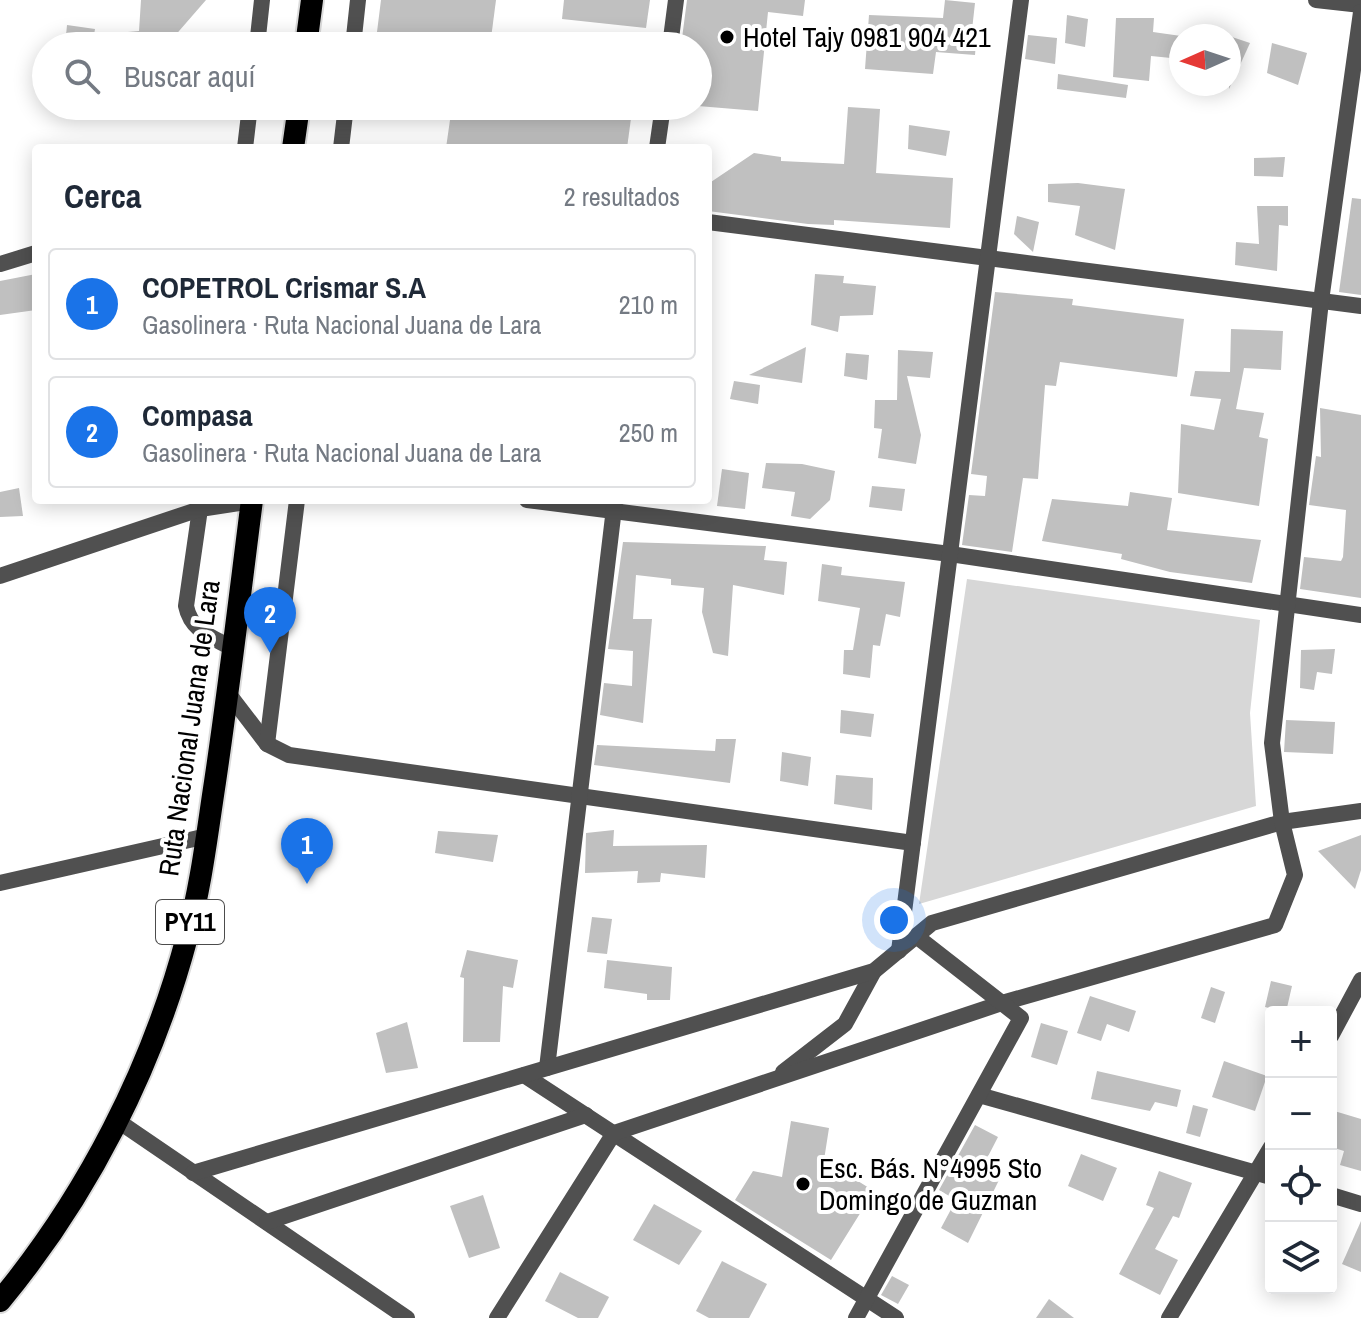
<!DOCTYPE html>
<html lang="es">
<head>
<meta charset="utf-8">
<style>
  body { margin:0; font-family:"Archivo Narrow",sans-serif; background:#f2f2f3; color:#1f2937 }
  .controls { position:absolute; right:24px; bottom:24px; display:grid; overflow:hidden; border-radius:8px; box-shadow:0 4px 20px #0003 }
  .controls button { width:72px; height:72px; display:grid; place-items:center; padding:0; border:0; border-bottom:2px solid #e0e1e3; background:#fff; color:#1f2937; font:40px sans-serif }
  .compass { position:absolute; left:1169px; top:24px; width:72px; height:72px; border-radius:50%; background:#fff; box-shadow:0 4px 20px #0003; rotate:267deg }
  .you { position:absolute; left:894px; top:920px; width:28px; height:28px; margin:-20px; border:6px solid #fff; border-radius:50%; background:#1a73e8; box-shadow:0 0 0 12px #1a73e833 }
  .badge { display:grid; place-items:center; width:52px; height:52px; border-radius:50%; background:#1a73e8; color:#fff; font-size:26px; font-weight:700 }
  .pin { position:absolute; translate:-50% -66px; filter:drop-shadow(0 2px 4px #0008) }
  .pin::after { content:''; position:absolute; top:42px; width:28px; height:24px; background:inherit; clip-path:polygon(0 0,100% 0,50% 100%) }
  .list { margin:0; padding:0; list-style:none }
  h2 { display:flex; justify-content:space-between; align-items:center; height:104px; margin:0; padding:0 32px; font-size:34px }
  h2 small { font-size:26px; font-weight:400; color:#747a83 }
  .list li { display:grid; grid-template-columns:52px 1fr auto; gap:24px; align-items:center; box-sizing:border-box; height:112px; margin:0 16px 16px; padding:0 16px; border:2px solid #e0e1e3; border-radius:8px }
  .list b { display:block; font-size:30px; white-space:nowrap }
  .list p { margin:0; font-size:26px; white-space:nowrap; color:#747a83 }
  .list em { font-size:26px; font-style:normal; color:#747a83 }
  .icon { flex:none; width:44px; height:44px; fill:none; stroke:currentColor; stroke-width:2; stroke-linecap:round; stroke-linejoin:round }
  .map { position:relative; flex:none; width:1361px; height:1318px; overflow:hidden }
  .search { position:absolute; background:#fff; box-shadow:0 4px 20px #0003; left:32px; top:32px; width:680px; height:88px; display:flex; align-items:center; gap:20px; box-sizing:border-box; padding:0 28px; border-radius:44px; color:#747a83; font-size:30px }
  .panel { position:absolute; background:#fff; box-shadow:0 4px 20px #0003; left:32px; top:144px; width:680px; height:360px; border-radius:8px }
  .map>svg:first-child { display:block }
</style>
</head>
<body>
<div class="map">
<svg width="1361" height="1318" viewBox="0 0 1361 1318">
  <rect width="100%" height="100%" fill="#fff"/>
  <polygon fill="#d7d7d7" points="967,579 1260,620 1250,713 1256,806 919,904"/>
  <g fill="#c0c0c0">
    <polygon points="141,0 206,0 166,46 65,46 67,25 95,29 94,35 139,31"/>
    <polygon points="381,0 496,0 490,46 422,46 376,40"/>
    <polygon points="564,0 650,0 646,28 562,19"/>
    <polygon points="687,0 805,0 803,16 768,12 758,111 698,106 698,46 681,46"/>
    <polygon points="945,0 975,3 972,30 977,31 975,55 936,52 933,74 865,69 869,15 943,18"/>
    <polygon points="1067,15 1088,19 1085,47 1065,43"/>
    <polygon points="1116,18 1154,18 1153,32 1181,36 1181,59 1151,56 1149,81 1113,77"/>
    <polygon points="1028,35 1057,38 1055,64 1025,59"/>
    <polygon points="1229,36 1250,43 1229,89"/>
    <polygon points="1272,43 1307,53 1298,85 1267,73"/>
    <polygon points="1058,74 1128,85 1126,98 1057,89"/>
    <polygon points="452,106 597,106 632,111 627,148 446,148"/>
    <polygon points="848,107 880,109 876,173 953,178 950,228 834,220 834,225 808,224 708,211 708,184 754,153 781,157 781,161 844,164"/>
    <polygon points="909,125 950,131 946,156 908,149"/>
    <polygon points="1285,157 1283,177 1254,176 1254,158"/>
    <polygon points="1078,183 1125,189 1115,250 1075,235 1080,206 1048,202 1048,184"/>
    <polygon points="1352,198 1361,199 1361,295 1339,292"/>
    <polygon points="1257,206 1288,206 1288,226 1279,225 1277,271 1235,265 1236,242 1259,244"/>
    <polygon points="1017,216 1039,222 1033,252 1014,234"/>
    <polygon points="36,274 36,310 0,315 0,281"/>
    <polygon points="815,274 844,276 843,283 876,286 873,315 840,316 838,332 811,325"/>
    <polygon points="995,292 1073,299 1072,305 1184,319 1177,377 1060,362 1056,386 1045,385 1038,479 1023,478 1012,552 962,545 969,495 985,496 987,476 971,474"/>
    <polygon points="1231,329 1283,331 1281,370 1244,368 1236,409 1264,413 1259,437 1268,439 1259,506 1178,493 1181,424 1214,430 1221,399 1190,396 1195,371 1230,372"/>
    <polygon points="806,347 802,383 749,375"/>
    <polygon points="898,350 933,352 930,378 907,376 921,435 916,464 878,458 882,429 874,428 875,400 897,400"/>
    <polygon points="846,353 869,355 867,380 844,376"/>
    <polygon points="734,381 760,385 758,404 730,399"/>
    <polygon points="1320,408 1361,415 1361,598 1300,589 1304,557 1341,561 1343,557 1346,510 1309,505 1316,456 1321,457"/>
    <polygon points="766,463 802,464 835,471 830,500 810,519 791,516 795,492 762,488"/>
    <polygon points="722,469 749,473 745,509 717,506"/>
    <polygon points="872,486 905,489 902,511 869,507"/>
    <polygon points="19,488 23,516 0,517 0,492"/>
    <polygon points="1130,492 1172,498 1167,530 1261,540 1252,583 1170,572 1121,559 1122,554 1042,541 1052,499 1128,506"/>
    <polygon points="623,542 766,546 764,560 787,562 784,595 733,585 728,656 713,653 702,612 704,588 671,585 671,579 636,575 633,619 652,619 643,723 600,715 604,683 632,686 633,651 608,649"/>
    <polygon points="822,564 842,567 841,575 905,582 900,617 886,614 880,646 873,645 870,678 843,674 844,650 853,650 860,608 818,601"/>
    <polygon points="1335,649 1332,674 1317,672 1314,690 1300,688 1301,650"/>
    <polygon points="841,710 874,714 871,737 840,733"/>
    <polygon points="1286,720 1335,722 1333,754 1284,752"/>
    <polygon points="716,739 736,739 730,783 594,765 597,745 715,751"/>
    <polygon points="782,752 811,757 808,786 780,781"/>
    <polygon points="836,775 873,778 872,810 834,804"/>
    <polygon points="614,830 613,846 707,845 705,878 661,873 660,882 637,883 638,871 585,873 586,833"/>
    <polygon points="438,831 498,835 493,862 435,853"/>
    <polygon points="1361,835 1361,870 1355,889 1318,851"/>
    <polygon points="592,917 612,919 607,954 587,952"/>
    <polygon points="467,950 518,960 513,988 503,986 500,1042 463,1042 464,978 460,977"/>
    <polygon points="607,960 672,967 670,1000 647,1000 647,994 604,988"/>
    <polygon points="1271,981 1292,986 1286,1012 1265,1007"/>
    <polygon points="1211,987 1225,992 1215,1023 1201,1018"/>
    <polygon points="1090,996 1136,1011 1129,1032 1107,1024 1101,1041 1077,1033"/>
    <polygon points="407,1022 418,1068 386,1073 376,1033"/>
    <polygon points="1041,1023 1068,1031 1057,1065 1031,1057"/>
    <polygon points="1224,1061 1267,1076 1255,1111 1212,1097"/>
    <polygon points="1097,1071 1181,1090 1177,1107 1155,1102 1150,1111 1091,1099"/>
    <polygon points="1193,1105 1208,1109 1200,1137 1186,1133"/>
    <polygon points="1331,1110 1361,1119 1361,1171 1340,1165 1344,1151 1331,1147"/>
    <polygon points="791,1121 829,1128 824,1160 874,1191 831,1260 735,1200 753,1171 782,1177"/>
    <polygon points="975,1125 998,1137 982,1168 1000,1178 968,1243 941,1228 956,1200 939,1190"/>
    <polygon points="1081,1154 1117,1168 1103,1201 1068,1186"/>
    <polygon points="1159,1171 1192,1183 1179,1218 1173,1216 1155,1249 1178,1260 1160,1295 1119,1274 1154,1208 1146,1205"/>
    <polygon points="483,1195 500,1248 469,1258 450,1206"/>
    <polygon points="654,1204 702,1231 679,1265 633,1240"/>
    <polygon points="1361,1221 1361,1272 1342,1264"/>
    <polygon points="722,1261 767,1284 749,1318 709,1318 696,1311"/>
    <polygon points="560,1272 609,1297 598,1318 578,1318 545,1301"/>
    <polygon points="892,1276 909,1285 898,1304 881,1295"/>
    <polygon points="1049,1299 1074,1318 1036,1318"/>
  </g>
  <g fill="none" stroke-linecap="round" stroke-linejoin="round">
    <g stroke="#dbdbdb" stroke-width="26">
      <g id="trunk">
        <polyline points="306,46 312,0"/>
        <polyline points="293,148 299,106"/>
        <path d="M 0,1301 C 87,1196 152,1069 187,937 C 201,887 207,834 215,782 C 229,688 240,594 252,500"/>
      </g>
    </g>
    <g stroke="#505050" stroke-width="16">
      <polyline points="1316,0 1361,5"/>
      <polyline points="257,46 262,0"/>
      <polyline points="353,46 358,0"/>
      <polyline points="670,46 676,0"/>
      <polyline points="245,148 250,106"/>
      <polyline points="341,148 346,106"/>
      <polyline points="657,148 663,106"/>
      <polyline points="708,222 1361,306"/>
      <polyline points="0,264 36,253"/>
      <polyline points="527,500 950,554 1361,615"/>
      <path d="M 201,502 L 186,606 C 191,631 212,637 232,648"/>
      <polyline points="0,576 200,509 252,501"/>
      <polyline points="228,693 267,744 289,755 913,843"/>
      <polyline points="267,744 297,500"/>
      <polyline points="0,883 207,836"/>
      <polyline points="899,951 1021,0"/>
      <polyline points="1331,1036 1361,980"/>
      <polyline points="547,1068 615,500"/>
      <polyline points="783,1072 845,1024 874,971"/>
      <polyline points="524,1075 896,1318"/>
      <polyline points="979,1095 1271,1177"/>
      <polyline points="118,1121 407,1318"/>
      <polyline points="193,1173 874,971 932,923 1282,822 1361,811"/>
      <polyline points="1331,1195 1361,1204"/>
      <polyline points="267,1222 586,1115"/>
      <polyline points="497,1318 614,1133 1002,1003 1275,925 1295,875 1282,822 1272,743 1321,301 1361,12"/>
      <polyline points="856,1318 1021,1018 916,936"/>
      <polyline points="1169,1318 1271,1147"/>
    </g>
    <use href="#trunk" stroke="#000" stroke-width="22"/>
  </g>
  <g fill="#000" stroke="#fff" stroke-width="3">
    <circle cx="727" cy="37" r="8"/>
    <circle cx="803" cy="1184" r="8"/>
  </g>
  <g text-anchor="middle" stroke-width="8" stroke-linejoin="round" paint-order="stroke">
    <rect fill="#fff" stroke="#4c4c4c" stroke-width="2" x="156" y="900" width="68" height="44" rx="6"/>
    <g font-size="26" font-weight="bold" fill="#000">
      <text x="190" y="931">PY11</text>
    </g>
    <g font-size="28" fill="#000" stroke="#fff" text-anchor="start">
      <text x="743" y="47">Hotel Tajy 0981 904 421</text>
      <text x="819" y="1178">Esc. Bás. N°4995 Sto<tspan x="819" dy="32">Domingo de Guzman</tspan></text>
    </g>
    <g font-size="28" fill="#000" stroke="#fff">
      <text transform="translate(189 728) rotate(-82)" y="10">Ruta Nacional Juana de Lara</text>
    </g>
  </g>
</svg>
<div class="controls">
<button>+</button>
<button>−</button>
<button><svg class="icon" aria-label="locate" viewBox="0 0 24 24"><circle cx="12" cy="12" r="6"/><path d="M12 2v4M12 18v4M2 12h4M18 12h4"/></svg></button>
<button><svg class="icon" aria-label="layers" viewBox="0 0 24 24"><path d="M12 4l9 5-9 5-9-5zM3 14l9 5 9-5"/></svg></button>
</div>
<svg class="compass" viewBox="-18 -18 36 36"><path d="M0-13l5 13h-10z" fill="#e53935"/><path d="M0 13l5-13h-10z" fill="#747a83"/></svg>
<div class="you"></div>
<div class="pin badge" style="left:307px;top:884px">1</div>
<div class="pin badge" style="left:270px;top:653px">2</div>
<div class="search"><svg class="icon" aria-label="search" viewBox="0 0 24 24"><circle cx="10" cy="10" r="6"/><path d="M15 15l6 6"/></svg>Buscar aquí</div>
<section class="panel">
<h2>Cerca<small>2 resultados</small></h2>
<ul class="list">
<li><span class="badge">1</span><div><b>COPETROL Crismar S.A</b><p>Gasolinera · Ruta Nacional Juana de Lara</p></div><em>210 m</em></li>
<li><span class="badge">2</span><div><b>Compasa</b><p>Gasolinera · Ruta Nacional Juana de Lara</p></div><em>250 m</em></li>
</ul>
</section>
</div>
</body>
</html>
